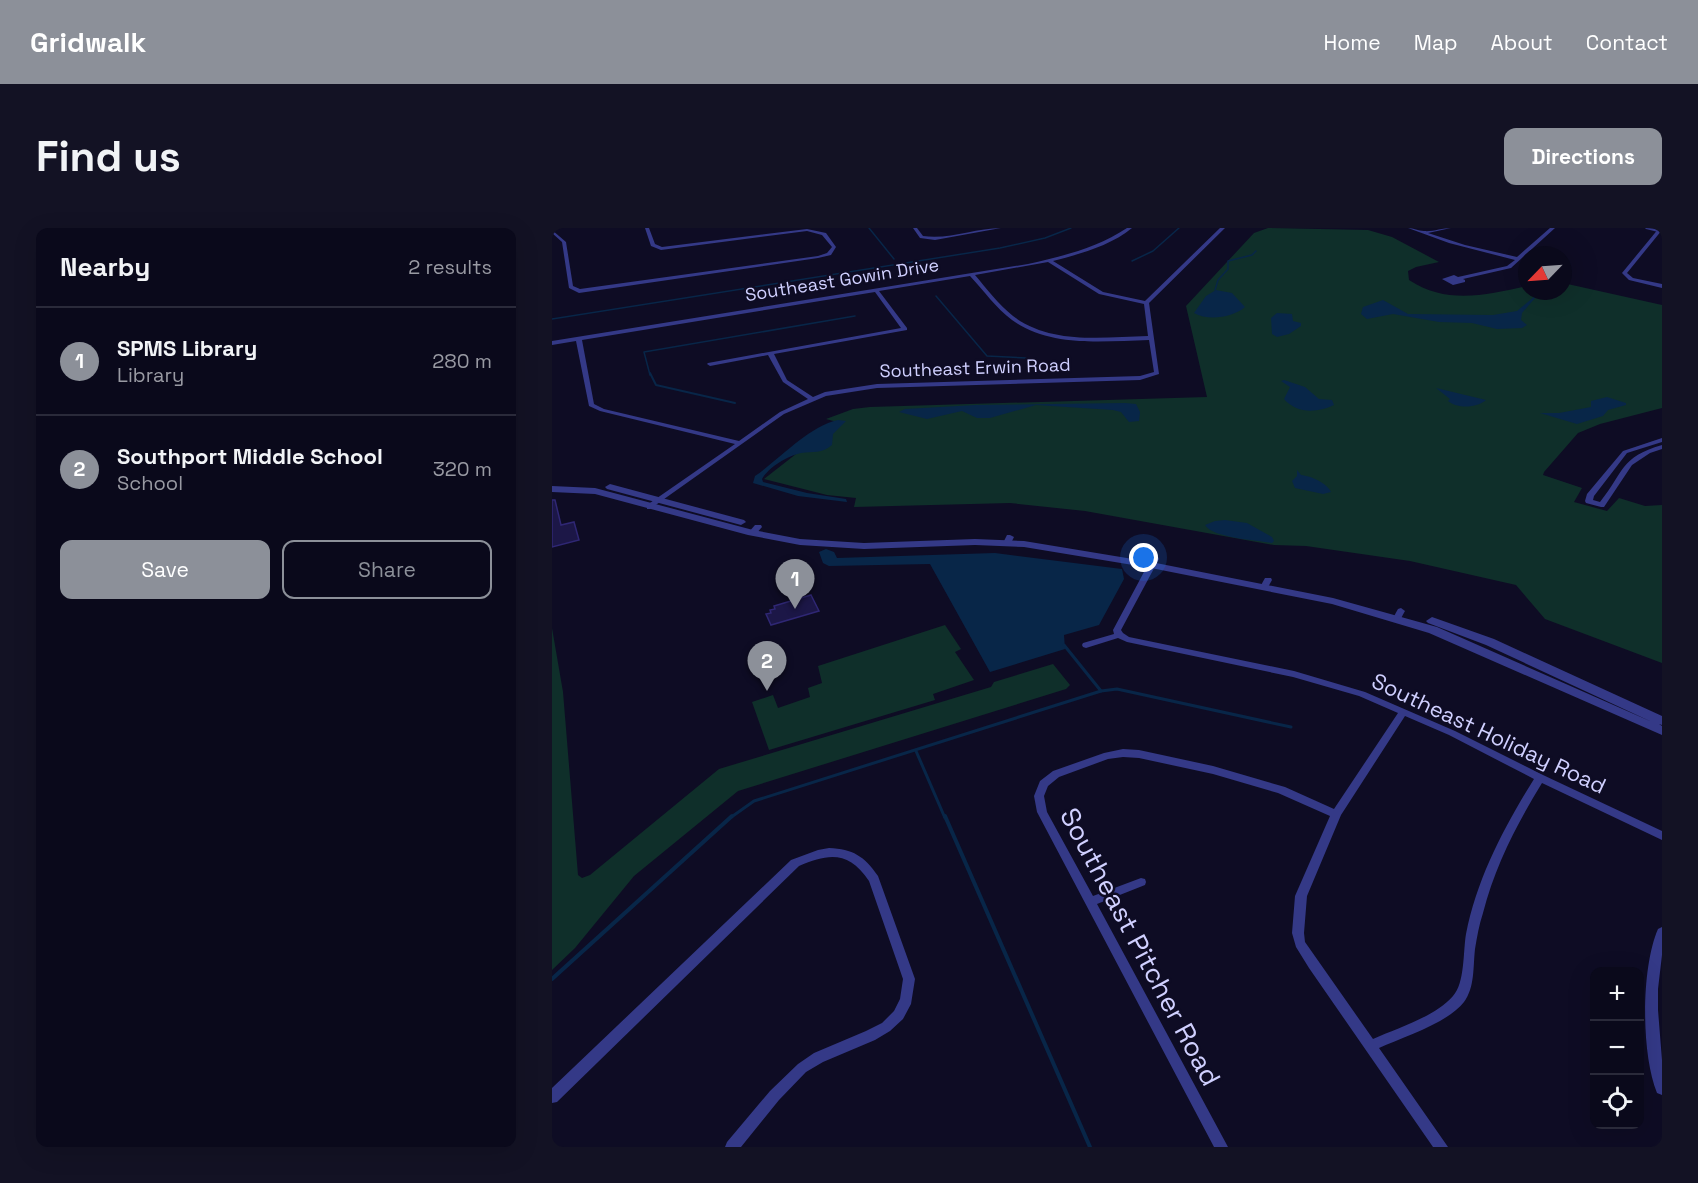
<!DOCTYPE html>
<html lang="en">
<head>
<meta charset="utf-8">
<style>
  body { margin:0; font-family:"Space Grotesk",sans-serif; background:#131224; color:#f1f3f6 }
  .controls { position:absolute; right:18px; bottom:18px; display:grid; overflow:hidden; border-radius:12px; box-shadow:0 6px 24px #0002 }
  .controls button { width:54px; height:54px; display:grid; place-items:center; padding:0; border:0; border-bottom:2px solid #2a2a3a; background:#0a091b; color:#f1f3f6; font:30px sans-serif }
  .compass { position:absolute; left:966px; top:18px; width:54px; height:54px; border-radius:50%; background:#0a091b; box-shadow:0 6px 24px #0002; rotate:245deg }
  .you { position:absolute; left:592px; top:330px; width:21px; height:21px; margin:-15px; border:4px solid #fff; border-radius:50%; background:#1a73e8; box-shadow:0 0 0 9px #1a73e833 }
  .badge { display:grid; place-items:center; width:39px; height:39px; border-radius:50%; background:#8c9099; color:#fff; font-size:20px; font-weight:700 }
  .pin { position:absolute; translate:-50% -50px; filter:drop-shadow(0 2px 3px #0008) }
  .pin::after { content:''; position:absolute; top:32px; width:21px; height:18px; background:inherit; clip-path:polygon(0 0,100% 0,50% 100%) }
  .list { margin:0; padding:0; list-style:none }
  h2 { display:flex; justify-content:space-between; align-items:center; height:78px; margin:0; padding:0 24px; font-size:26px }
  h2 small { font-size:20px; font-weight:400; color:#999aa3 }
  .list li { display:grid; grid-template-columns:39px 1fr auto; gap:18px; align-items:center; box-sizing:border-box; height:108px; padding:0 24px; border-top:2px solid #2a2a3a }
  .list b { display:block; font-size:22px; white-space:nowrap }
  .list p { margin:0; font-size:20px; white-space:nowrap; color:#999aa3 }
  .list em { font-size:20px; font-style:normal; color:#999aa3 }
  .actions { display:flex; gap:12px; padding:18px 24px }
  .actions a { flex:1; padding:14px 0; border:2px solid #8c9099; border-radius:12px; text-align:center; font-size:21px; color:#8c9099 }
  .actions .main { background:#8c9099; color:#fff }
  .icon { flex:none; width:33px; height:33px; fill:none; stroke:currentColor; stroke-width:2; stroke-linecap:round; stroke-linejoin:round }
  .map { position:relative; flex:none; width:1110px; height:919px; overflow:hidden; border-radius:12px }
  header { display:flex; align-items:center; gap:36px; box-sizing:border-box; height:84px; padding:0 30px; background:#8c9099; color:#fff }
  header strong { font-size:28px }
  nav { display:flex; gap:33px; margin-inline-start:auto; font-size:21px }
  .intro { display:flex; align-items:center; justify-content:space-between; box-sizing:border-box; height:144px; padding:0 36px }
  h1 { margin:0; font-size:42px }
  .button { padding:15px 27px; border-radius:12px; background:#8c9099; color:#fff; font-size:21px; font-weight:700 }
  main { display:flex; gap:36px; padding:0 36px }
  aside { flex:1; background:#0a091b; border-radius:12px; box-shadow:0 6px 24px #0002 }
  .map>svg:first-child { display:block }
</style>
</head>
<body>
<header>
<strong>Gridwalk</strong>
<nav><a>Home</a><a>Map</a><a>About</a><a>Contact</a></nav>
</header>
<div class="intro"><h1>Find us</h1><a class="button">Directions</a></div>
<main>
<aside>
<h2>Nearby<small>2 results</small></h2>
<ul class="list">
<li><span class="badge">1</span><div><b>SPMS Library</b><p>Library</p></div><em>280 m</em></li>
<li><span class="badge">2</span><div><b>Southport Middle School</b><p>School</p></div><em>320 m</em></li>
</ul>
<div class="actions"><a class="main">Save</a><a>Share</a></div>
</aside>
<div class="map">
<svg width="1110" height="919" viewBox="0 0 1110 919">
  <rect width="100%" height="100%" fill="#0e0c24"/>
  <g fill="#0f2f2a">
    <path d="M 716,0 L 816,2 L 840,9 L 887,34 L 864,39 L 856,43 L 857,52 C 895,77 934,67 975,58 L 975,63 L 1011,63 L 1011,55 L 1110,77 L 1110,180 L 1048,196 L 1026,205 L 992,244 L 991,247 L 1030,260 L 1022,274 L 1055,283 L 1067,270 L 1093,278 L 1110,277 L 1110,435 L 993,391 L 964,357 L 858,333 L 754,318 L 722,317 L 533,283 L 458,275 L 302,279 L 304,270 L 275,267 L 212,251 L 285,194 L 274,191 L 301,181 L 318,179 L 655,169 L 634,78 L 702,5 Z"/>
    <polygon points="393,397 409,421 403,424 422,452 381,466 383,472 217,522 200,474 221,467 226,480 258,469 256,460 270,455 266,438"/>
    <polygon points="0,400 11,464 26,647 30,650 38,647 167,541 439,459 442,454 501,436 518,457 514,461 186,563 82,648 23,720 0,742"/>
  </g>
  <g fill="#082648">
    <path d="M 664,62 L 680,65 L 693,79 C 680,90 656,93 642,85 L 654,68 Z"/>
    <polygon points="989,63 970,85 969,92 975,97 970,100 945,101 920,95 887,94 841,86 815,91 809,86 811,79 831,72 856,86 941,87 965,83"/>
    <polygon points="725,85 740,86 741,93 749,95 749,98 737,106 725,109 720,106 719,90"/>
    <path d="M 732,152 L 753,159 L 767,171 L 780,172 L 782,177 C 765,185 745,186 732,171 L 738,159 L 729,153 Z"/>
    <path d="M 884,160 L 934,172 C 925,180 906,181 896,173 L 898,171 Z"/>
    <polygon points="1055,169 1074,175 1074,177 1056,182 1051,188 1025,196 988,185 1007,185 1039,179 1039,173"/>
    <polygon points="573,175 584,176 588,184 587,193 577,194 569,184 561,182 484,177 438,190 425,190 410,183 375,191 347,184 353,181 424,177"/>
    <path d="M 286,192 L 294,193 L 281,206 L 280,217 C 270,226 261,223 249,225 C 235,228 217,239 210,251 L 211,254 L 255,265 L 294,271 L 295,274 L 246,268 L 201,255 L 203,248 C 228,231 257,198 286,192 Z"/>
    <path d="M 745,242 L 749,247 C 759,248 775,255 779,264 L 771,266 L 743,260 L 740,253 L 745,248 Z"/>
    <path d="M 673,292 L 695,295 L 720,309 L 722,313 L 720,315 C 704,312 661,310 653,297 L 663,293 Z"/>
    <polygon points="274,321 282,324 285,330 443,325 570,341 572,351 547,397 512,407 513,421 438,444 378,336 277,338 271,335 267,324"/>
  </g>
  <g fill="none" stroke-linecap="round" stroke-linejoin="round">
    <g stroke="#082648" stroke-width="1.5">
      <polyline points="317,0 342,31"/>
      <polyline points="580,33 601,23 627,0"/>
      <polyline points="663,62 666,52 676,41 676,33 700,27 704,23"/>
      <polyline points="384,68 435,128 474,130 482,134"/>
      <polyline points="0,91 448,20 493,10 519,0"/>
      <polyline points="98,147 92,124 303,88"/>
    </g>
    <polyline stroke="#082648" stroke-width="2" points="98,145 104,157 183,175"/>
    <g stroke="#082648" stroke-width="3">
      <polyline points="512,417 549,463"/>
      <polyline points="364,523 393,590"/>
      <polyline points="178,590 202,573 549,463 565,461 739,499"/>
    </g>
    <g stroke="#082648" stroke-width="4">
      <polyline points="393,588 538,919"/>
      <polyline points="0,751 180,588"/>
    </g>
  </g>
  <g fill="#1c1747" stroke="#2f2774" stroke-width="1.5">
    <polygon points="0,272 3,272 9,297 22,294 27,312 0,319"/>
    <polygon points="259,367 267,383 219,397 214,386 219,385 218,382 223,381 222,378"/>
  </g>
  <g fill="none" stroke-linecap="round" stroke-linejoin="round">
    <g fill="#343987" fill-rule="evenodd">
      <polygon points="93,0 97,0 103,16 110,19 255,1 274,5 284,19 279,27 266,30 27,65 17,60 10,14 0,5 0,2 14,14 21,58 28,61 266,28 275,25 280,19 270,7 255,3 109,22 99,18"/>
      <path d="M 361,0 L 365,0 L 371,8 C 397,12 423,0 449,0 L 383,12 L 368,10 Z"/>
      <path d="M 575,0 L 580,0 C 558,18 528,26 501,33 L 551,64 L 593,73 L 668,0 L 673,0 L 597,75 L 607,146 L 588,152 L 325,160 L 274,168 L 232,186 L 98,281 L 95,281 L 95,277 L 183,216 L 48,183 L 37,178 L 24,113 L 0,117 L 0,113 L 476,36 C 511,28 545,20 575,0 ZM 496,34 L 547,66 L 592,76 L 596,108 C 552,109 499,117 461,88 C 446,76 435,61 423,47 ZM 418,48 C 432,63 444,80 460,92 C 499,120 552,113 597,112 L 602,144 L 588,148 L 325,156 L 273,164 L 261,169 L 235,152 L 222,126 L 355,102 L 355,100 L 327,63 ZM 323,64 L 349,100 L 156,135 L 155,136 L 158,138 L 216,127 L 231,154 L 256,171 L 228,184 L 187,213 L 52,181 L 42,176 L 30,112 Z"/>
      <path d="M 856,0 C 862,0 866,3 872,3 C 880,4 890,0 899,0 L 876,5 L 913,17 L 965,29 L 998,0 L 1003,0 L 959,40 L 911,51 L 913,52 L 913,54 L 901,57 L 890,51 L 902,47 L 906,49 L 955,38 L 963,32 L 897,15 Z"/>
      <polygon points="1107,0 1110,0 1110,2 1075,45 1081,50 1110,56 1110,60 1077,52 1070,45"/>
      <path d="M 1110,210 L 1110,214 L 1075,225 L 1042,268 L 1041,272 L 1048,274 C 1072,244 1068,229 1110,217 L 1110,221 L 1098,225 L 1080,237 L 1052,279 L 1049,279 L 1034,275 L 1033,273 L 1035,266 L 1071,223 Z"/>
      <polygon points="203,297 209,297 210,299 203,307 197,307 196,305"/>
      <polygon points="455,307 458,307 462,309 458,317 455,317 451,315"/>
      <path d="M 600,329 L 606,329 L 607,331 L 569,402 L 571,405 L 577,409 L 742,443 L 813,464 L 903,503 L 991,547 L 1110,603 L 1110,612 L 990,555 C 965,596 943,638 931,685 C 927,697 925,709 923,721 C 921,739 923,759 912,774 C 896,795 851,809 827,820 L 896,919 L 881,919 L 757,740 L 744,719 L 740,705 L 743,668 L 778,588 L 726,565 L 661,546 L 587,530 L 571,529 L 556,531 L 507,549 L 496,558 L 492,568 L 495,584 L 541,668 L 589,650 L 593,651 L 594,654 L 593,657 L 545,676 L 676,919 L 662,919 L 485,584 L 482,568 L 488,553 L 501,543 L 552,525 L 571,521 L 587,522 L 661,538 L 733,559 L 782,581 L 846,485 L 807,468 L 741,449 L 575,414 L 566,410 L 534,420 L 531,419 L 530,417 L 531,415 L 562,406 L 561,402 ZM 853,488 L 897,507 L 982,551 C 952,599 925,650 914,706 C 911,723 913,755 901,768 C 883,789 845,800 821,811 L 753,714 L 752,705 L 755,668 L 789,587 Z"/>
      <polygon points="713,350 719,350 720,352 715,361 712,361 708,359"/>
      <polygon points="849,380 853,383 848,392 842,392 841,390 846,381"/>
      <path d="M 277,620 C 301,621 312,628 326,648 L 363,751 L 359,776 L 351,791 L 338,803 L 323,812 L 271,834 L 254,844 L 227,872 L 189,919 L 173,919 L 175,914 L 218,863 L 246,836 L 262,825 L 314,803 L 330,795 L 342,783 L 348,771 L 351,751 L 317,653 C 297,623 277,625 247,638 L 5,874 L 0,875 L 0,860 L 239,632 L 266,622 Z"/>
      <path d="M 1110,699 L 1110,727 L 1106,761 L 1106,782 L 1110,832 L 1110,867 L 1105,865 C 1089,826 1089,740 1106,701 Z"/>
    </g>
    <g fill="#343987" fill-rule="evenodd">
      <polygon points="1093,0 1110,1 1110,5 1094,1"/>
      <polygon points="58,256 192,292 194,294 189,297 55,261 53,259"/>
      <polygon points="0,258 43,260 201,302 248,311 312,315 423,311 472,313 599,334 781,370 885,399 1100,494 934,417 876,395 874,393 880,389 942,411 1110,488 1110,497 1107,496 1110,498 1110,507 877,405 780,376 599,340 472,319 423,317 312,321 248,317 196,307 43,266 0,264"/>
    </g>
  </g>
  <g text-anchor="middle" stroke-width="5" stroke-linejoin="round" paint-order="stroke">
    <g font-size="18" fill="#d0d0ff" stroke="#0e0c24">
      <text transform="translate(290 52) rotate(-9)" y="6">Southeast Gowin Drive</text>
      <text transform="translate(423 140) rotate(-2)" y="6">Southeast Erwin Road</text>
    </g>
    <g font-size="22" fill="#d0d0ff" stroke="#0e0c24">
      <text transform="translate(937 505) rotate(25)" y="8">Southeast Holiday Road</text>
    </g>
    <g font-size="27" fill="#d0d0ff" stroke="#0e0c24">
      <text transform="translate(588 719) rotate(62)" y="9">Southeast Pitcher Road</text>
    </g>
  </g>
</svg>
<div class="controls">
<button>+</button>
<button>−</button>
<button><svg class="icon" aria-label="locate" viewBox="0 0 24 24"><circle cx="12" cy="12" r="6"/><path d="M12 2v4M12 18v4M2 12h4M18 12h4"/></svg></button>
</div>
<svg class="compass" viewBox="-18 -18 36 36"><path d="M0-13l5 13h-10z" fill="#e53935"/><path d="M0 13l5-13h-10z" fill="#999aa3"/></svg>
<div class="you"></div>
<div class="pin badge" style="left:243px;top:381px">1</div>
<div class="pin badge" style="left:215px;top:463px">2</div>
</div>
</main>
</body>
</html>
